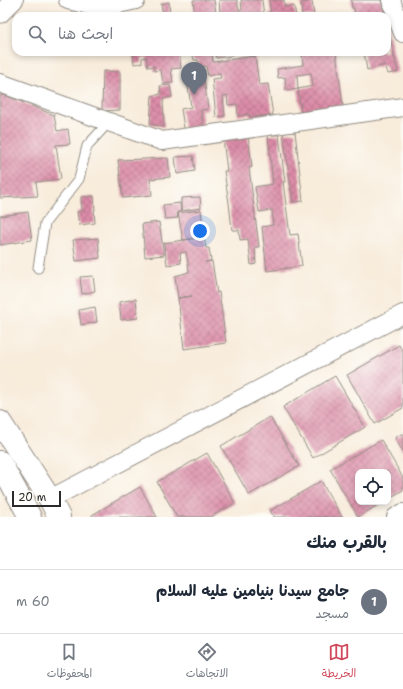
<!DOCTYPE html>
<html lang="ar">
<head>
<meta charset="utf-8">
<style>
  body { margin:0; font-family:"Shantell Sans","Playpen Sans Arabic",sans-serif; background:#f2f2f3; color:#1f2937; direction:rtl }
  .controls { position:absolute; right:12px; bottom:12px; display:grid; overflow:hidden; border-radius:8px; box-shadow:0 2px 6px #0003 }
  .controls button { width:36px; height:36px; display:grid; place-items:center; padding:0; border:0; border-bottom:1px solid #e0e1e3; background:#fff; color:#1f2937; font:20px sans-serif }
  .scale { position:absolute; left:12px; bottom:10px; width:49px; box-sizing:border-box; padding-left:4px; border:2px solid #2b2b2b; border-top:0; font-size:11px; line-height:14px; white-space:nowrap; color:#2b2b2b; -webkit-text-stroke:3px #fdfcf7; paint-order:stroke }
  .you { position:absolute; left:200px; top:231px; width:14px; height:14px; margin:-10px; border:3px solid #fff; border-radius:50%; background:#1a73e8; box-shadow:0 0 0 6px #1a73e833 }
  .badge { display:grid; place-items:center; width:26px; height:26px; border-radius:50%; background:#d1495b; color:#fff; font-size:13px; font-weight:700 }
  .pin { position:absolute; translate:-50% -33px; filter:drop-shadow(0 1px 2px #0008) }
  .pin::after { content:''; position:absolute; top:21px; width:14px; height:12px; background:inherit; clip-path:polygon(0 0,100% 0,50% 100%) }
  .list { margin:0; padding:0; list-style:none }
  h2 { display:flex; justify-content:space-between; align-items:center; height:52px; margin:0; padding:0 16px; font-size:17px }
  h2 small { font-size:13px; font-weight:400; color:#747a83 }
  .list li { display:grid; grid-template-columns:26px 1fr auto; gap:12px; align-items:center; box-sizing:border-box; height:64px; padding:0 16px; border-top:1px solid #e0e1e3 }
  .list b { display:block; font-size:15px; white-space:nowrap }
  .list p { margin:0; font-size:13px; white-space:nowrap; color:#747a83 }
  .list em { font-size:13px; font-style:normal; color:#747a83 }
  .icon { flex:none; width:22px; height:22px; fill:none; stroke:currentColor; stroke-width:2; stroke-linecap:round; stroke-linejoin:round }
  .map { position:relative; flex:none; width:403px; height:517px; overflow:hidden; direction:ltr }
  .search { position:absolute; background:#fff; box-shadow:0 2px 6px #0003; left:12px; right:12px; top:12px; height:44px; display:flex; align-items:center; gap:10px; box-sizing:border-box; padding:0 14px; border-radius:12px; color:#747a83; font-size:15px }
  .sheet { height:116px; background:#fff }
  nav { display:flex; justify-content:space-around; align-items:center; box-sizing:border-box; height:56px; border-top:1px solid #e0e1e3; background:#fff; font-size:11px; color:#747a83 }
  nav a { display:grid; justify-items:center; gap:2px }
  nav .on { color:#d1495b }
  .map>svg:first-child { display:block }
</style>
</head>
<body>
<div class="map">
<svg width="403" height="517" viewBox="0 0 403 517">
  <defs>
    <pattern id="building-cross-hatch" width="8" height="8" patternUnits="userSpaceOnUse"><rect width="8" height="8" fill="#dc8ca8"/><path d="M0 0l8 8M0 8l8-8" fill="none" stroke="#b37389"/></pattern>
  </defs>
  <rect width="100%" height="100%" fill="#fdfcf7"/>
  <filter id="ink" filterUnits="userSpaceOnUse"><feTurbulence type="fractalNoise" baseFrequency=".025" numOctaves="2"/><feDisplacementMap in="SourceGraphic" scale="8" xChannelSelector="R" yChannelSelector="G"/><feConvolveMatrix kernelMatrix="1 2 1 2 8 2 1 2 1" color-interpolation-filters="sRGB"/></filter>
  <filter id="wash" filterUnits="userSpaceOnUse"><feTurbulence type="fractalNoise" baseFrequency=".012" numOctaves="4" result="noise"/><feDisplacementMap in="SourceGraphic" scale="16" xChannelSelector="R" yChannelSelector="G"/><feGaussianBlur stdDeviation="0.9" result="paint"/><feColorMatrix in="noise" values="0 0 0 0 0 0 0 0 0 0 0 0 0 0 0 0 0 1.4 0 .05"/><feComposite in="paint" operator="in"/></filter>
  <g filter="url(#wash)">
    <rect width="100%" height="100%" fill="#f8ecdb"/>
    <g id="blocks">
      <g fill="url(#building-cross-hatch)">
        <polygon points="193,0 214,0 216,13 220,12 219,0 237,0 239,10 242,10 241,0 262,0 264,16 195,16"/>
        <polygon points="269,0 284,0 285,7 294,6 296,16 267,16 267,15 271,14"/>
        <polygon points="351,0 381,0 385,16 355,16 354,8 352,8"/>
        <polygon points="312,1 314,16 302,16 301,3"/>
        <polygon points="169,2 170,14 163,15 161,4"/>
        <polygon points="387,26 398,72 388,74 385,65 367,70 364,52 387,52"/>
        <polygon points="133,52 179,52 181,68 171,69 173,83 163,84 161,70 154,71 154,66 148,67 146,57 142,58 142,63 134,64"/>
        <polygon points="192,52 212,52 213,62 255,56 259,85 268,84 273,115 250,117 249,114 238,116 237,104 228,105 227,95 223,96 225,116 216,117 212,79 221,78 220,73 208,76 206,66 199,67 198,60 194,60"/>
        <polygon points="215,52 232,52 232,56 216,58"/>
        <polygon points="302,52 336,52 343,106 301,112 298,89 313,86 311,73 297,75 298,89 286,91 285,77 278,78 277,69 303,65"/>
        <polygon points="103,71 120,72 120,110 102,111"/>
        <polygon points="204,78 208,109 201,110 204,132 185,134 181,109 191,107 187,80"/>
        <polygon points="170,85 172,97 163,99 164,127 150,124 152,96 161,94 160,86"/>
        <polygon points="0,95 7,96 54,115 57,131 68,129 70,144 56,145 61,179 36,182 38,196 0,198"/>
        <polygon points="295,132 303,201 293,202 283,133"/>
        <polygon points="248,135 252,167 249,168 259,247 255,247 256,264 251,265 248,239 240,240 239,230 232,230 229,203 224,171 227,171 223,139"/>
        <polygon points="268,135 279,135 285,182 283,182 290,235 298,234 302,266 267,271 262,227 273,225 272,210 259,212 255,187 273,184"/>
        <polygon points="193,156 195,171 177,174 175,157"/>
        <polygon points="168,158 170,177 150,179 152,195 123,198 118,160"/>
        <polygon points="94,196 95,210 94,210 95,223 79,225 77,212 82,211 81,197"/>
        <polygon points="200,197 201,208 181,211 181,198"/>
        <polygon points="180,203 181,212 177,212 178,218 165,219 163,205"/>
        <polygon points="201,210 204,237 183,240 178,213"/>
        <polygon points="28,212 32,240 0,245 0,216"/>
        <polygon points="159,222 164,255 145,257 142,224"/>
        <polygon points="204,237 206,248 209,248 211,261 205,262 212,261 217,293 219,292 226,343 184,349 178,298 192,296 178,298 175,276 189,272 188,263 186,252 180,253 181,263 167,265 164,243"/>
        <polygon points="98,238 100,258 76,261 73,240"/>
        <polygon points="93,276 95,291 82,294 80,277"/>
        <polygon points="136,299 138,318 121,320 119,302"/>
        <polygon points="95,307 97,322 81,325 79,310"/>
        <polygon points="399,345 403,352 403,408 375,424 347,375"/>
        <polygon points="335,376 365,427 313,458 283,407"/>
        <polygon points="270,417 299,466 249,495 221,446"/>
        <polygon points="403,433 403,452 395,438"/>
        <polygon points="381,440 403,478 403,490 388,499 388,472 358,472 358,502 383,502 358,517 330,469"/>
        <polygon points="207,453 235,503 211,517 177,517 157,482"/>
        <polygon points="321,481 342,517 274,517 270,511"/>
        <polygon points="140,487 157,517 92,517 92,515"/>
      </g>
    </g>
  </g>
  <g filter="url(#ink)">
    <use href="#blocks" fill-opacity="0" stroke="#928c83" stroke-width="1"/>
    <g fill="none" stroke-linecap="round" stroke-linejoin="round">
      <g stroke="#928c83" stroke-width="11">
        <polyline id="lane" points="38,268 45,223 79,179 87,146 109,122"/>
      </g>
      <g stroke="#928c83" stroke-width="20">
        <g id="street">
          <polyline points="68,0 101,8 136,0"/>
          <polyline points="391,0 403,33"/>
          <polyline points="0,14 14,0"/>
          <polyline points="0,83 162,141 403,107"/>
          <polyline points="50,499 403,314"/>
          <polyline points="396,517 403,513"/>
        </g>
      </g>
      <g stroke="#928c83" stroke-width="24">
        <g id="secondary">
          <polyline points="0,422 50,499 59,517"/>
          <polyline points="0,462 30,517"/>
        </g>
      </g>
      <use href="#lane" stroke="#fff" stroke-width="9"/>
      <use href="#street" stroke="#fff" stroke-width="18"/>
      <use href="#secondary" stroke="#fff" stroke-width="22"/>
    </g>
  </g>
</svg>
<div class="controls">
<button><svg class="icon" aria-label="locate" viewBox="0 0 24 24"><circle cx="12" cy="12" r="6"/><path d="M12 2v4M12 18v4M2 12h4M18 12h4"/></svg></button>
</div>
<div class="scale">20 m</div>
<div class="you"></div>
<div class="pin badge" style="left:194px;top:95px;background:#6b7280">1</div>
<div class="search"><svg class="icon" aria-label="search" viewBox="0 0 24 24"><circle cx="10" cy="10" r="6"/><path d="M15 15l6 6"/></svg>ابحث هنا</div>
</div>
<section class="sheet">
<h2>بالقرب منك<small></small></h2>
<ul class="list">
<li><span class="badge" style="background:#6b7280">1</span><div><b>جامع سيدنا بنيامين عليه السلام</b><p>مسجد</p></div><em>60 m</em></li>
</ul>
</section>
<nav>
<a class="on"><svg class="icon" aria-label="map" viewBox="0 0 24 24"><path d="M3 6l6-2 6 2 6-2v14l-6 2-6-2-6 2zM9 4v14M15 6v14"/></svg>الخريطة</a>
<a><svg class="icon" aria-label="directions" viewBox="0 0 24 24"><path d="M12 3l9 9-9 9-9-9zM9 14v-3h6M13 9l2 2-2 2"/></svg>الاتجاهات</a>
<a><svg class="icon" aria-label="saved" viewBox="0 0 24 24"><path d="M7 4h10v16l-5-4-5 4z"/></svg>المحفوظات</a>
</nav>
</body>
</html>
